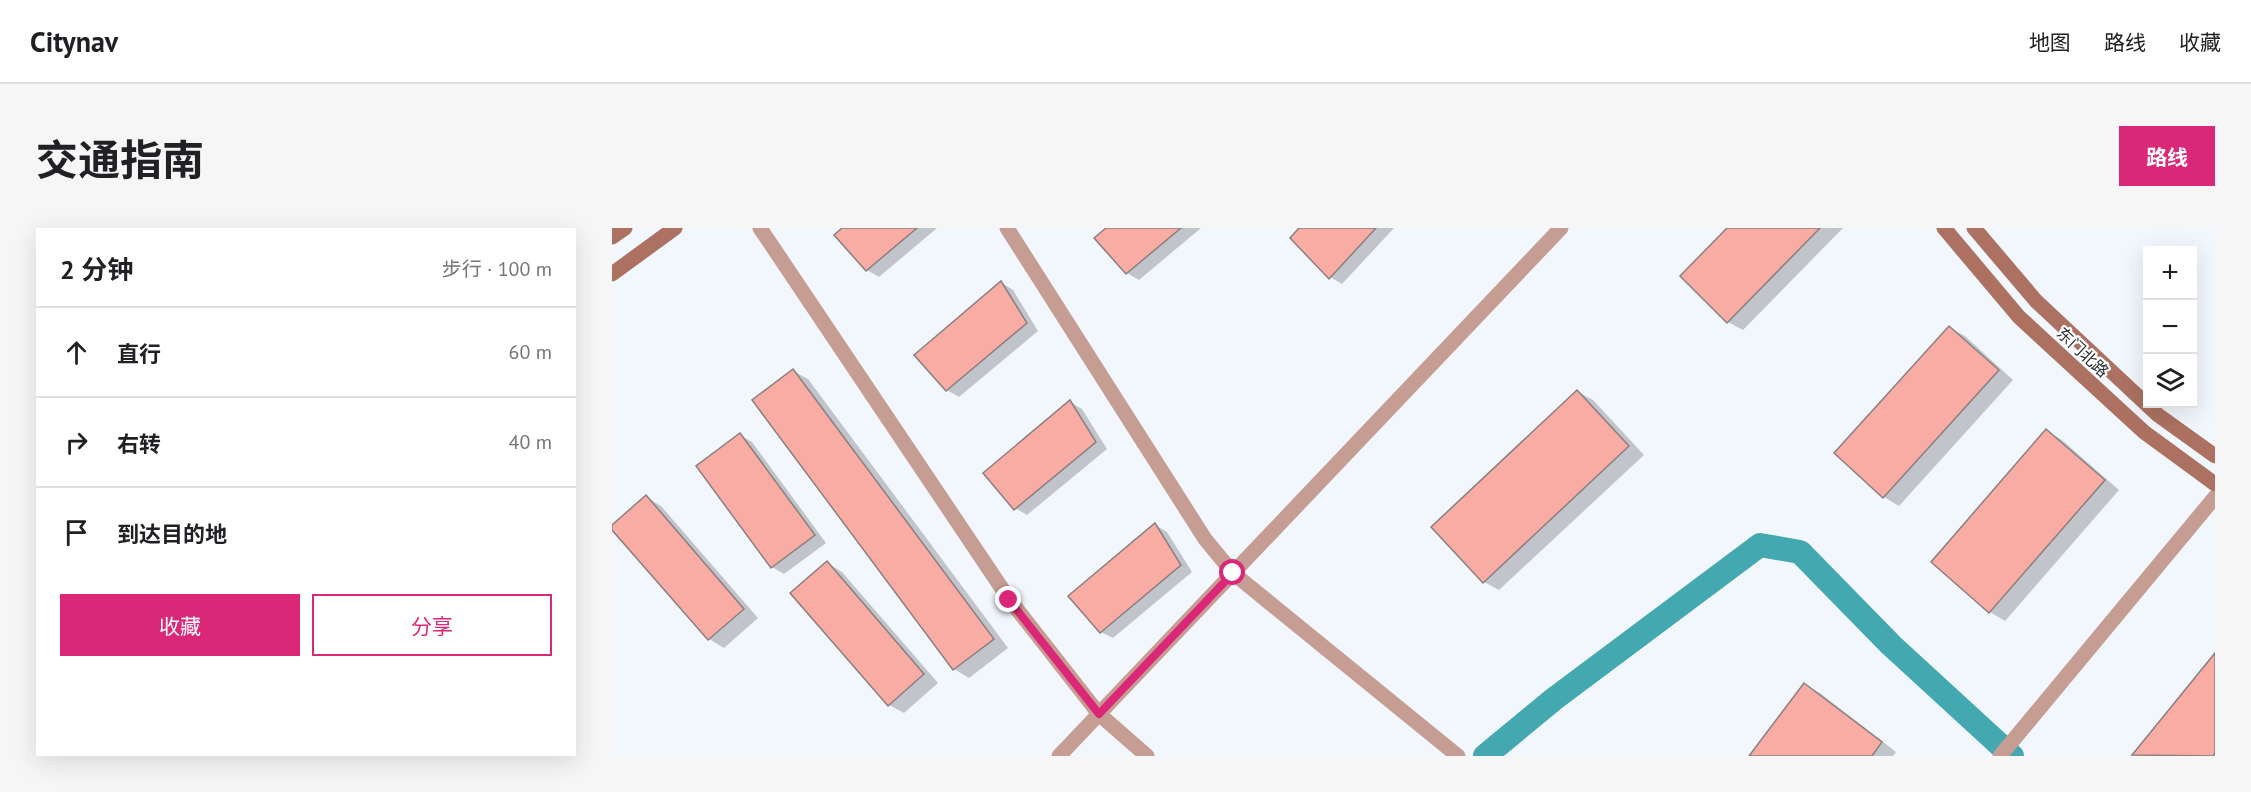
<!DOCTYPE html>
<html lang="zh">
<head>
<meta charset="utf-8">
<style>
  body { margin:0; font-family:"PT Sans","Noto Sans SC",sans-serif; background:#f6f6f6; color:#202124 }
  .controls { position:absolute; right:18px; top:18px; display:grid; overflow:hidden; border-radius:0px; box-shadow:0 6px 24px #0002 }
  .controls button { width:54px; height:54px; display:grid; place-items:center; padding:0; border:0; border-bottom:2px solid #e0e0e0; background:#fff; color:#202124; font:30px sans-serif }
  .stop { position:absolute; width:18px; height:18px; margin:-14px; border:4px solid #db2777; border-radius:50%; background:#fff }
  .stop.end { background:#db2777; border-color:#fff; box-shadow:0 2px 6px #0008 }
  .list { margin:0; padding:0; list-style:none }
  h2 { display:flex; justify-content:space-between; align-items:center; height:78px; margin:0; padding:0 24px; font-size:26px }
  h2 small { font-size:20px; font-weight:400; color:#757577 }
  .list li { display:grid; grid-template-columns:39px 1fr auto; gap:18px; align-items:center; box-sizing:border-box; height:90px; padding:0 24px; border-top:2px solid #e0e0e0 }
  .list b { display:block; font-size:22px; white-space:nowrap }
  .list em { font-size:20px; font-style:normal; color:#757577 }
  .actions { display:flex; gap:12px; padding:18px 24px }
  .actions a { flex:1; padding:14px 0; border:2px solid #db2777; border-radius:0px; text-align:center; font-size:21px; color:#db2777 }
  .actions .main { background:#db2777; color:#fff }
  .icon { flex:none; width:33px; height:33px; fill:none; stroke:currentColor; stroke-width:2; stroke-linecap:round; stroke-linejoin:round }
  .map { position:relative; flex:none; width:1603px; height:528px; overflow:hidden; border-radius:0px }
  header { display:flex; align-items:center; gap:36px; box-sizing:border-box; height:84px; padding:0 30px; background:#fff; border-bottom:2px solid #e0e0e0 }
  header strong { font-size:28px }
  nav { display:flex; gap:33px; margin-inline-start:auto; font-size:21px }
  .intro { display:flex; align-items:center; justify-content:space-between; box-sizing:border-box; height:144px; padding:0 36px }
  h1 { margin:0; font-size:42px }
  .button { padding:15px 27px; border-radius:0px; background:#db2777; color:#fff; font-size:21px; font-weight:700 }
  main { display:flex; gap:36px; padding:0 36px }
  aside { flex:1; background:#fff; border-radius:0px; box-shadow:0 6px 24px #0002 }
  .map>svg:first-child { display:block }
</style>
</head>
<body>
<header>
<strong>Citynav</strong>
<nav><a>地图</a><a>路线</a><a>收藏</a></nav>
</header>
<div class="intro"><h1>交通指南</h1><a class="button">路线</a></div>
<main>
<aside>
<h2>2 分钟<small>步行 · 100 m</small></h2>
<ul class="list">
<li><svg class="icon" aria-label="ahead" viewBox="0 0 24 24"><path d="M12 20V5M6 11l6-6 6 6"/></svg><div><b>直行</b></div><em>60 m</em></li>
<li><svg class="icon" aria-label="right" viewBox="0 0 24 24"><path d="M7 20v-9h11M14 6l5 5-5 5"/></svg><div><b>右转</b></div><em>40 m</em></li>
<li><svg class="icon" aria-label="arrive" viewBox="0 0 24 24"><path d="M6 21V4h12l-3 4 3 4H6"/></svg><div><b>到达目的地</b></div></li>
</ul>
<div class="actions"><a class="main">收藏</a><a>分享</a></div>
</aside>
<div class="map">
<svg width="1603" height="528" viewBox="0 0 1603 528">
  <rect width="100%" height="100%" fill="#f2f7fe"/>
  <g fill="#0003">
    <polygon points="233,0 325,0 267,49 255,42"/>
    <polygon points="496,0 589,0 527,52 515,45"/>
    <polygon points="689,0 782,0 730,56 718,49"/>
    <polygon points="1117,0 1231,0 1131,102 1116,94"/>
    <polygon points="390,55 401,62 426,103 347,169 335,162 304,127"/>
    <polygon points="1338,100 1353,108 1401,152 1287,278 1272,269"/>
    <polygon points="181,143 196,151 396,420 357,450 342,441"/>
    <polygon points="966,164 981,172 1032,227 887,362 872,354"/>
    <polygon points="458,174 470,181 495,221 415,287 403,280"/>
    <polygon points="1435,203 1450,212 1507,262 1393,393 1378,384 1321,334"/>
    <polygon points="128,207 140,214 214,315 172,346 160,339"/>
    <polygon points="34,269 49,278 146,390 112,420 97,411 0,300"/>
    <polygon points="543,297 555,304 580,344 501,410 489,404"/>
    <polygon points="215,335 230,344 326,455 292,485 277,477"/>
    <polygon points="1603,427 1603,528 1522,527"/>
    <polygon points="1193,457 1208,465 1284,524 1281,528 1138,528"/>
  </g>
  <g fill="none" stroke-linecap="round" stroke-linejoin="round">
    <polyline stroke="#43a8b0" stroke-width="24" points="873,528 942,471 1148,317 1188,324 1279,417 1400,528"/>
  </g>
  <g fill="#f9aca4" stroke="#8a7f7e" stroke-width="1.5">
    <polygon points="230,0 305,0 254,43 222,7"/>
    <polygon points="494,0 569,0 514,46 482,10"/>
    <polygon points="687,0 764,0 717,51 678,10"/>
    <polygon points="1115,0 1208,0 1115,95 1068,48"/>
    <polygon points="389,53 415,95 334,163 302,127"/>
    <polygon points="1337,98 1387,142 1271,270 1222,225"/>
    <polygon points="181,141 382,411 341,442 140,172"/>
    <polygon points="965,162 1017,218 871,355 819,299"/>
    <polygon points="458,172 484,214 402,282 371,245"/>
    <polygon points="1434,201 1493,252 1377,385 1319,334"/>
    <polygon points="128,205 203,307 159,340 84,238"/>
    <polygon points="34,267 132,381 96,412 0,302 0,297"/>
    <polygon points="543,295 569,337 488,405 456,368"/>
    <polygon points="215,333 312,446 276,478 178,365"/>
    <polygon points="1603,425 1603,525 1601,528 1520,527"/>
    <polygon points="1192,455 1270,514 1260,528 1137,528"/>
  </g>
  <g fill="none" stroke-linecap="round" stroke-linejoin="round">
    <g stroke="#c69d92" stroke-width="15">
      <polyline points="148,0 397,371 487,486 535,528"/>
      <polyline points="395,0 593,311 621,345 846,528"/>
      <polyline points="447,528 949,0"/>
      <polyline points="1388,528 1603,269"/>
    </g>
    <g stroke="#ac7161" stroke-width="15">
      <polyline points="1332,0 1407,89 1532,204 1603,256"/>
      <polyline points="1362,0 1424,73 1546,187 1603,228"/>
      <polyline points="0,9 13,0"/>
      <polyline points="0,46 63,0"/>
    </g>
  </g>
  <g fill="none" stroke-linecap="round" stroke-linejoin="round">
    <polyline stroke="#db2777" stroke-width="8" points="397,372 487,486 621,345"/>
  </g>
  <g text-anchor="middle" stroke-width="4.5" stroke-linejoin="round" paint-order="stroke">
    <g font-size="16" fill="#292b2e" stroke="#fff">
      <text transform="translate(1471 124) rotate(43)" y="6">东门北路</text>
    </g>
  </g>
</svg>
<div class="controls">
<button>+</button>
<button>−</button>
<button><svg class="icon" aria-label="layers" viewBox="0 0 24 24"><path d="M12 4l9 5-9 5-9-5zM3 14l9 5 9-5"/></svg></button>
</div>
<div class="stop" style="left:621px;top:345px"></div>
<div class="stop end" style="left:397px;top:372px"></div>
</div>
</main>
</body>
</html>
